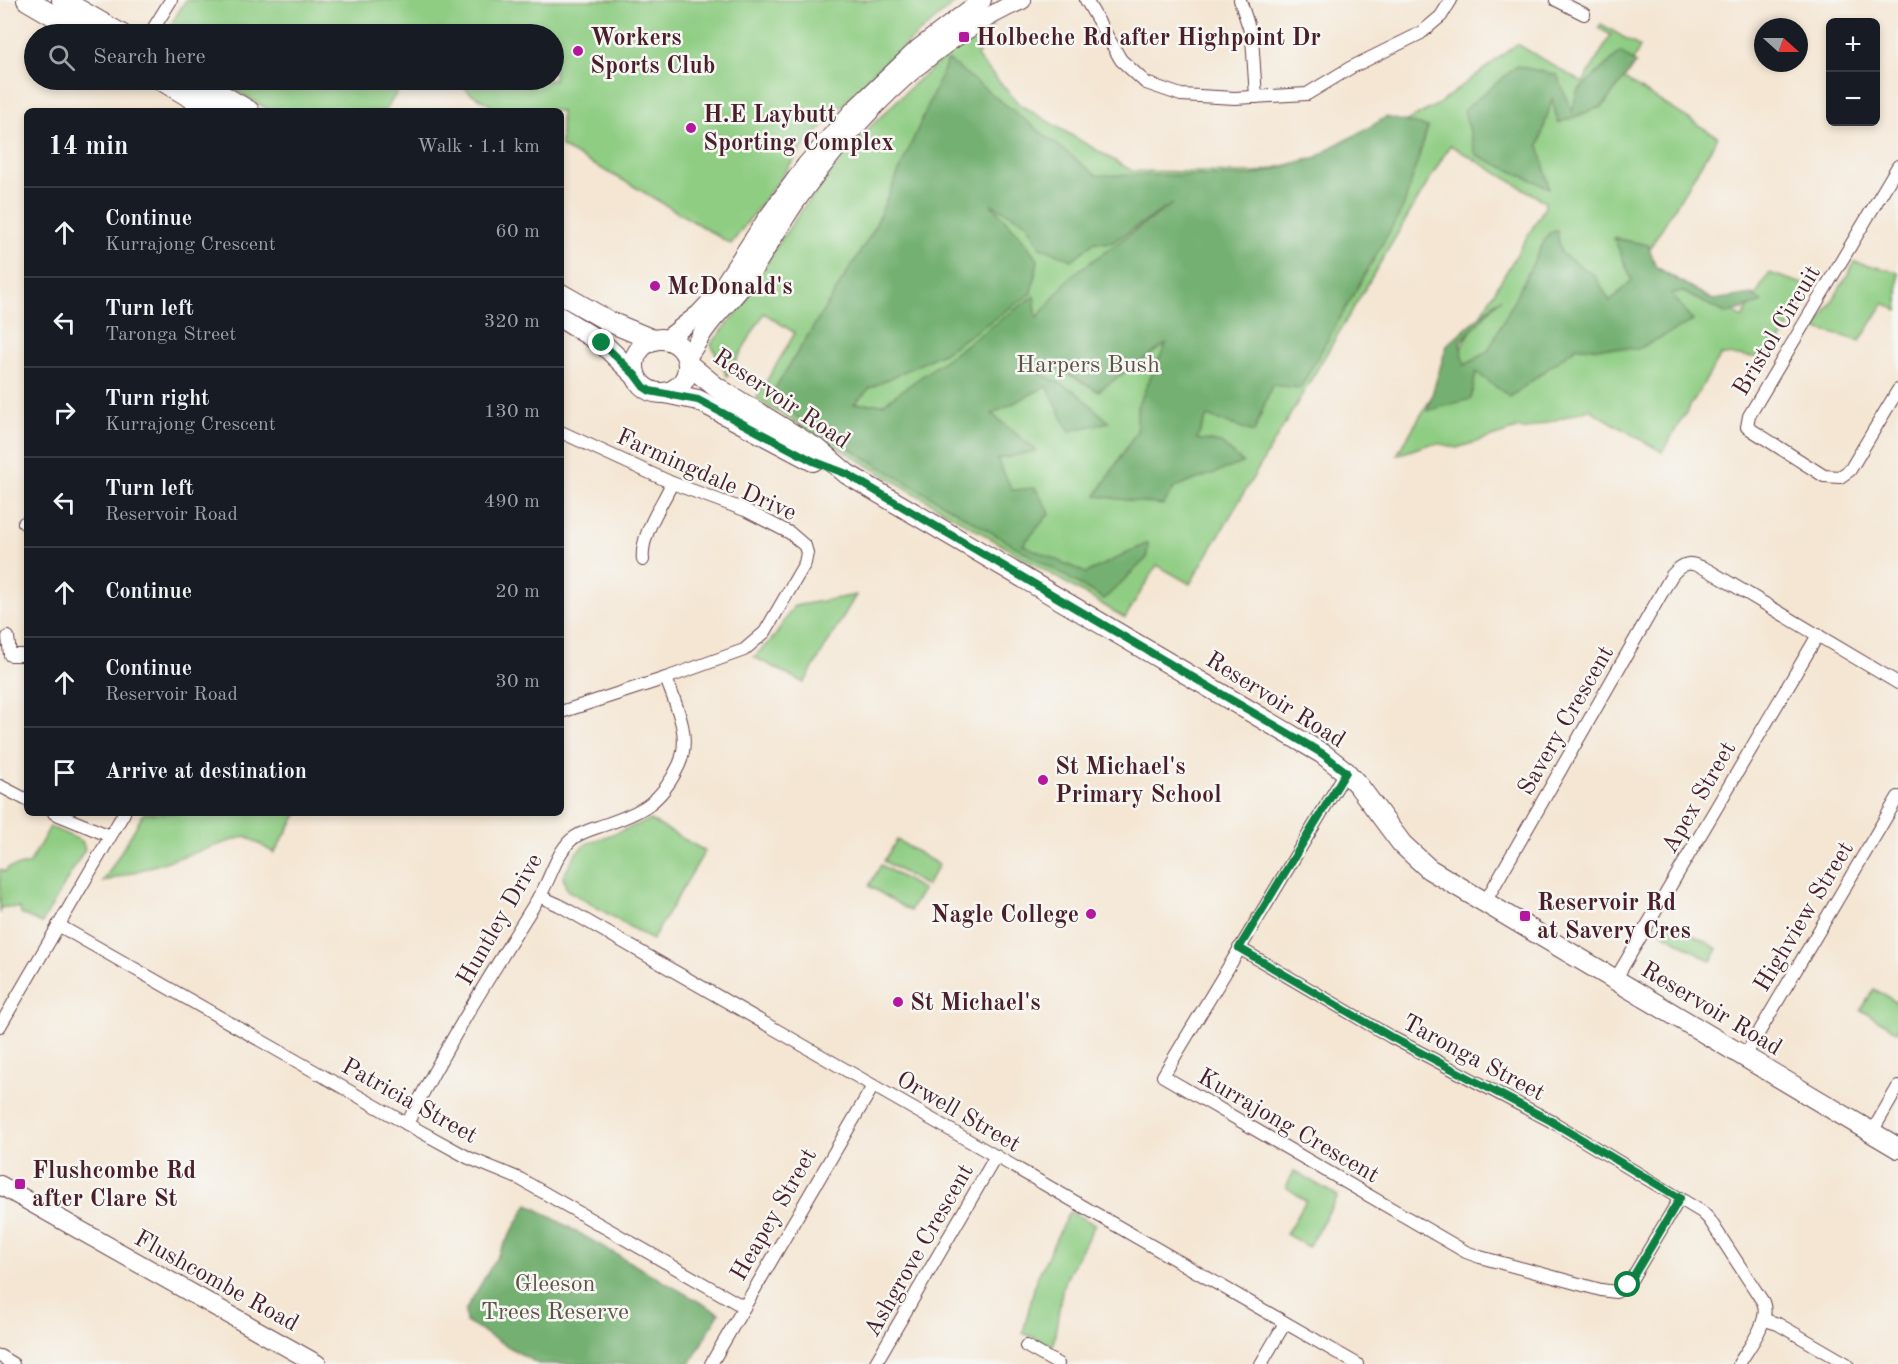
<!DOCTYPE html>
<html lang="en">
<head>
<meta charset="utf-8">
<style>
  body { margin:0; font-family:"Old Standard TT",serif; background:#242831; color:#f1f3f6 }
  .controls { position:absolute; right:18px; top:18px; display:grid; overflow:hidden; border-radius:9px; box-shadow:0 3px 9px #0003 }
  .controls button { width:54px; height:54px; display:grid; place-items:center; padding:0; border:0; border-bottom:2px solid #363941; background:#171b24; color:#f1f3f6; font:30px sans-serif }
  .compass { position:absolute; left:1754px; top:18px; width:54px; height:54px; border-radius:50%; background:#171b24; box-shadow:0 3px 9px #0003; rotate:111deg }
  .stop { position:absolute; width:18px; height:18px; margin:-14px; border:4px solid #0b8043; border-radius:50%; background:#fff }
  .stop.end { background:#0b8043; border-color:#fff; box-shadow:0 2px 6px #0008 }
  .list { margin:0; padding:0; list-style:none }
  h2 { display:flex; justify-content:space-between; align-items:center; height:78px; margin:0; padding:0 24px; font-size:26px }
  h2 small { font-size:20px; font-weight:400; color:#9ea1a6 }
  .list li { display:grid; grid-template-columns:39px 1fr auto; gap:18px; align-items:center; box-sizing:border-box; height:90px; padding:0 24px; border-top:2px solid #363941 }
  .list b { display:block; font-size:22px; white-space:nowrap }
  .list p { margin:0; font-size:20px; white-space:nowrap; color:#9ea1a6 }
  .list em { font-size:20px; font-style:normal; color:#9ea1a6 }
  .icon { flex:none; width:33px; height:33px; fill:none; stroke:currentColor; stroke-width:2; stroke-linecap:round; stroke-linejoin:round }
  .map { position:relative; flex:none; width:1898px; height:1364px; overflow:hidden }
  .search { position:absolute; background:#171b24; box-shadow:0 3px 9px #0003; left:24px; top:24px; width:540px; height:66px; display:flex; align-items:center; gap:15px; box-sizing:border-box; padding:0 21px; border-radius:33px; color:#9ea1a6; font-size:22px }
  .panel { position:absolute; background:#171b24; box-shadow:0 3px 9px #0003; left:24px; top:108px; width:540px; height:708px; border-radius:9px }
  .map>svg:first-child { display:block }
</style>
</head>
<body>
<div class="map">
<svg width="1898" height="1364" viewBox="0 0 1898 1364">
  <rect width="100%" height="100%" fill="#f6f6f2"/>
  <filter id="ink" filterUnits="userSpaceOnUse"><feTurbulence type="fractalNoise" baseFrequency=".0167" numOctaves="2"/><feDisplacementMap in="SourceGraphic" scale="12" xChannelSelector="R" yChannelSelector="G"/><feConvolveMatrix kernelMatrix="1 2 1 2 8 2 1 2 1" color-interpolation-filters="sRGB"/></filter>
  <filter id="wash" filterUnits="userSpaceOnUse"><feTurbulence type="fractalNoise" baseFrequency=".008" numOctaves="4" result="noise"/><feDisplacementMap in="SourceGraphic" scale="24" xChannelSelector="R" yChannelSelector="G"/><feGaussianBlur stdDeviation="1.35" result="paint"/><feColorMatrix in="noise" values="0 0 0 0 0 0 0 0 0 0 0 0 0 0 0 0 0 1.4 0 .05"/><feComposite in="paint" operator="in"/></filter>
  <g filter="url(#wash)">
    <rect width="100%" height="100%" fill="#f4e6d3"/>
    <g fill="#8fcd83" stroke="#6c7657" stroke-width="1.5">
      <polygon points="186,0 958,0 877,69 804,146 731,244 630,184 561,147 561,111 500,111 470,93 457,80 554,80 554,34 165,34"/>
      <polygon points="1601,24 1640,47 1624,79 1718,137 1643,259 1742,318 1769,273 1812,287 1770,358 1721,355 1662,452 1589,409 1524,430 1520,428 1457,448 1441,444 1430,444 1397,455 1545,207 1544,201 1450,145 1190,584 1157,565 1125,618 756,399 795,333 764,313 727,376 711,344 741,308 776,247 805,205 860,137 916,82 951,52 993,25 977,57 1020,105 1132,171 1256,173 1359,146 1437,105 1517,44 1583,83 1611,35 1598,28"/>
      <polygon points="218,80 405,80 385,111 271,111"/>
      <polygon points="1855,262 1898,272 1898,311 1884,303 1860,341 1816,329"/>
      <polygon points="856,595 804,683 754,657 775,636 794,606"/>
      <polygon points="144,813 298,813 274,853 246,836 103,882"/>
      <polygon points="650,820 705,851 652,940 567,890 563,877 576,853 586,844"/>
      <polygon points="50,827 82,841 85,849 42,923 21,914 20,908 1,907 0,914 0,869 5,872 8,868 29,864"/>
      <polygon points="897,840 939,865 926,886 884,861"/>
      <polygon points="881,865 923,890 910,911 869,886"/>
      <polygon points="1664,918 1718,949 1711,961 1658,930"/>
      <polygon points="1874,989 1898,1003 1898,1032 1861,1010"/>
      <polygon points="1294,1171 1338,1196 1308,1247 1286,1234 1306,1201 1286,1187"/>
      <polygon points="1069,1212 1095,1224 1063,1285 1053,1346 1023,1333 1036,1280"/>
    </g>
    <g fill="#73b071" stroke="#5e684e" stroke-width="1.5" fill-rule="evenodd">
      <polygon points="1620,52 1636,63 1603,106 1558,123 1552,99 1539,145 1549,188 1476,155 1464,110 1517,66 1557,75 1572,112 1577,92"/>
      <path d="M 948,60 L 1096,175 L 1250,176 L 1316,158 L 1333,146 L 1360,133 L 1386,117 L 1428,127 L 1403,208 L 1300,388 L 1272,385 L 1254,432 L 1207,416 L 1197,439 L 1221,443 L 1243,463 L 1175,487 L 1163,505 L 1096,496 L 1137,431 L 1137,407 L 1166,344 L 1098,391 L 1058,368 L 1039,373 L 1075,391 L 1109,422 L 1069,431 L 1047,386 L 992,414 L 1037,451 L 997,459 L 1012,490 L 1035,488 L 1050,513 L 1023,545 L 1086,573 L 1148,543 L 1147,558 L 1104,599 L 801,420 L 770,396 L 872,233 ZM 991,204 L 1027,223 L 1040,247 L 1072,260 L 1095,242 L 1111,243 L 1172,204 L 1071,276 L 1037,318 L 1034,296 L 883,404 L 854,404 L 870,388 L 945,352 L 1032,293 L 1038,260 L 1025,242 Z"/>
      <polygon points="1557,230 1561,253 1595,276 1610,301 1632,280 1614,238 1648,245 1656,268 1713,300 1752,294 1763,302 1727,314 1683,292 1671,293 1693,321 1638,349 1577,347 1510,397 1476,372 1471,399 1427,411 1447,345 1501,298 1460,343 1465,365 1488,351 1548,234"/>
      <polygon points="528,1204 719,1313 690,1364 538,1364 466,1322 465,1311"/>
    </g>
  </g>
  <g filter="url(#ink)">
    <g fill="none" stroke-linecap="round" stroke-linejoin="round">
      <g stroke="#643d44" stroke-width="14">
        <g id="street">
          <polyline points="1086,0 1121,60 1146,83 1181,95 1235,98 1307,94 1350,68 1421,33 1441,16 1451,0"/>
          <polyline points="1240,0 1252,37 1256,97"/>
          <polyline points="1556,0 1584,14"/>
          <polyline points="150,34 171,0"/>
          <polyline points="1898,166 1749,416 1747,427 1824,476 1840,477 1850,470 1898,390"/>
          <polyline points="561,432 672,483 745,510 790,533 805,546 807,553 805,563 765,632 744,650 666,678 561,712"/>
          <polyline points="24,523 27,525"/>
          <path d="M 643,560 C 640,535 662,505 672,483"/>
          <polyline points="8,637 10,655 27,655"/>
          <polyline points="1346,772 1163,1076 1466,1252 1480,1257 1601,1290 1616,1292 1628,1285 1680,1198"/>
          <polyline points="0,786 27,800"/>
          <polyline points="54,813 110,836"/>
          <polyline points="539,896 559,905 1357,1364"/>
          <path d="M 1485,902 L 1672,575 C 1685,560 1691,562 1708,570 L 1898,683"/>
          <polyline points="58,925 407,1124 469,1158 520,1179 744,1307"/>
          <path d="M 1239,948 L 1391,1037 L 1551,1121 L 1702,1212 L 1709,1219 L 1763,1302 C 1771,1321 1748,1348 1739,1364"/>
          <polyline points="1615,980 1818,635"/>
          <polyline points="0,1026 124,813"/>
          <polyline points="1745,1056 1898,797"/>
          <path d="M 407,1124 C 447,1043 495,968 542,892 C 551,876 557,853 571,840 C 580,832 593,829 604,825 C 642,812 661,803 679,765 C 692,736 676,706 666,678"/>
          <polyline points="1872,1132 1898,1087"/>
          <polyline points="1765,1320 1778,1324 1847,1364"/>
          <polyline points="1026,1346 1058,1364"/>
          <polyline points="0,1356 13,1364"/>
          <polyline points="711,1364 873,1086"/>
          <polyline points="875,1364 996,1156"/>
          <polyline points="1261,1364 1285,1323"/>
        </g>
      </g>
      <g stroke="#643d44" stroke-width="20">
        <g id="secondary">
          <polyline points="667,339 699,314 717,295 766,220 806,165 853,111 918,49 982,0"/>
          <path d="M 687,357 C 695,347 700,336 707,327 C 718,312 732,300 743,285 C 761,259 776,231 794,204 C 852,122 929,41 1022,0"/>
          <polyline points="0,1185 317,1364"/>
        </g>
      </g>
      <g stroke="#643d44" stroke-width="22">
        <g id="primary">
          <polyline points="27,0 85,34"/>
          <polyline points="62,0 121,34"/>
          <polyline points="161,80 214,111"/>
          <polyline points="196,80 249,111"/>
          <polyline points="561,294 610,322 653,340"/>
          <polyline points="561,318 602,343 635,375"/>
          <circle cx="661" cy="366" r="27"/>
          <polyline points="688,364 716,387 820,451 847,474 1323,754 1346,772 1358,785 1402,844 1429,869 1898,1148"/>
          <polyline points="665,393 698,400 813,461"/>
        </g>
      </g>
      <use href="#street" stroke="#fff" stroke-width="12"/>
      <use href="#secondary" stroke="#fff" stroke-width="18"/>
      <use href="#primary" stroke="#fff" stroke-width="20"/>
    </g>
  </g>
  <g fill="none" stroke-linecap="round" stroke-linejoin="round" filter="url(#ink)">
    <polyline stroke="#0b8043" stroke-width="8" points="602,343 635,375 644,387 650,391 698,400 813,461 847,474 1303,742 1323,754 1346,772 1239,948 1391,1037 1551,1121 1680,1198 1628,1285"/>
  </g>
  <g fill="#b5179e" stroke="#f6f6f2" stroke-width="2">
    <rect x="958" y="31" width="12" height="12" rx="3"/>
    <circle cx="578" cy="51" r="6"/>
    <circle cx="691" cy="128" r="6"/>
    <circle cx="655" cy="286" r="6"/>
    <circle cx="1043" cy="780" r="6"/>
    <circle cx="1091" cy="914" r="6"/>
    <rect x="1519" y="910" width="12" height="12" rx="3"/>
    <circle cx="898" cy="1002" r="6"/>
    <rect x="14" y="1178" width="12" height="12" rx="3"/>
  </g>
  <g text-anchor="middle" stroke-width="5" stroke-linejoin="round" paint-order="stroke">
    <g font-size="24" font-weight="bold" fill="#4a1f2b" stroke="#f6f6f2" text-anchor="start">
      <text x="590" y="45">Workers<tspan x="590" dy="28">Sports Club</tspan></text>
      <text x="976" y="45">Holbeche Rd after Highpoint Dr</text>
      <text x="703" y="122">H.E Laybutt<tspan x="703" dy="28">Sporting Complex</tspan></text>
      <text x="667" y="294">McDonald's</text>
      <text x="1055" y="774">St Michael's<tspan x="1055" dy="28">Primary School</tspan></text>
      <text x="1537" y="910">Reservoir Rd<tspan x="1537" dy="28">at Savery Cres</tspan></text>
      <text x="1079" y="922" text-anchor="end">Nagle College</text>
      <text x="910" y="1010">St Michael's</text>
      <text x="32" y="1178">Flushcombe Rd<tspan x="32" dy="28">after Clare St</tspan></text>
    </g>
    <g font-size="24" fill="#4a1f2b" stroke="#f6f6f2">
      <text transform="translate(1776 330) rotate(-59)" y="8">Bristol Circuit</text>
      <text transform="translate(782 398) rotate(34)" y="8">Reservoir Road</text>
      <text transform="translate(707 474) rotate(24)" y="8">Farmingdale Drive</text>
      <text transform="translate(1276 699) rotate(32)" y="8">Reservoir Road</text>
      <text transform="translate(1565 720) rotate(-60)" y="8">Savery Crescent</text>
      <text transform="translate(1698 797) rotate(-60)" y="8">Apex Street</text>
      <text transform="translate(1803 916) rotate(-59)" y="8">Highview Street</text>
      <text transform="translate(499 919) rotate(-60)" y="8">Huntley Drive</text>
      <text transform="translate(1712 1008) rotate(31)" y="8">Reservoir Road</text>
      <text transform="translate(1474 1057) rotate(28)" y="8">Taronga Street</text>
      <text transform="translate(410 1100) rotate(29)" y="8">Patricia Street</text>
      <text transform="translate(959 1111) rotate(30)" y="8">Orwell Street</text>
      <text transform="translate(1289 1125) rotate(30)" y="8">Kurrajong Crescent</text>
      <text transform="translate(773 1214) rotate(-60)" y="8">Heapey Street</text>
      <text transform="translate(918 1250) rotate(-60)" y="8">Ashgrove Crescent</text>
      <text transform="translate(217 1280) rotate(29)" y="8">Flushcombe Road</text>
    </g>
    <g font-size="24" fill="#5f5345" stroke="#f6f6f2">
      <text x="1088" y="372">Harpers Bush</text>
      <text x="555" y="1291">Gleeson<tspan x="555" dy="28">Trees Reserve</tspan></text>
    </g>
  </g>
</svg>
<div class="controls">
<button>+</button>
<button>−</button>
</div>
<svg class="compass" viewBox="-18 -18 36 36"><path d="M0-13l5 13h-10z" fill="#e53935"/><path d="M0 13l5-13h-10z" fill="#9ea1a6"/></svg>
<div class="stop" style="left:1628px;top:1285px"></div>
<div class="stop end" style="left:602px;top:343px"></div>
<div class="search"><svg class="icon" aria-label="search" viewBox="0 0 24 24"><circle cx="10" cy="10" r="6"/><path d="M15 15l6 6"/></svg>Search here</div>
<section class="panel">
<h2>14 min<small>Walk · 1.1 km</small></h2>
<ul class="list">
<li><svg class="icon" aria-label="ahead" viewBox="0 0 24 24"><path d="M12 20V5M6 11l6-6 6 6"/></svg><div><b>Continue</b><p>Kurrajong Crescent</p></div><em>60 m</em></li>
<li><svg class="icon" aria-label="left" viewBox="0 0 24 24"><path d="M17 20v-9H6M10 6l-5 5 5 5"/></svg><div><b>Turn left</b><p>Taronga Street</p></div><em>320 m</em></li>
<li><svg class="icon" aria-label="right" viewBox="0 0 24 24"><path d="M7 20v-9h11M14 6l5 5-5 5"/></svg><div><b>Turn right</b><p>Kurrajong Crescent</p></div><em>130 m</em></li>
<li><svg class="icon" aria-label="left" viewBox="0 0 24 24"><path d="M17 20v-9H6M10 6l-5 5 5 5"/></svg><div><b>Turn left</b><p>Reservoir Road</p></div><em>490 m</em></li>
<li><svg class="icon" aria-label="ahead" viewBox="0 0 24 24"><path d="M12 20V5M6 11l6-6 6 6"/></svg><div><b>Continue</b></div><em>20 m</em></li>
<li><svg class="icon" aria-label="ahead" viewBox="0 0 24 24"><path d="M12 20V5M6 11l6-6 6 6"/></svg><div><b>Continue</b><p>Reservoir Road</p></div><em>30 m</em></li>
<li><svg class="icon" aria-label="arrive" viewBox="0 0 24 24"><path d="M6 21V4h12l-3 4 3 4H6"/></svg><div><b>Arrive at destination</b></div></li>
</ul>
</section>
</div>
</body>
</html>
